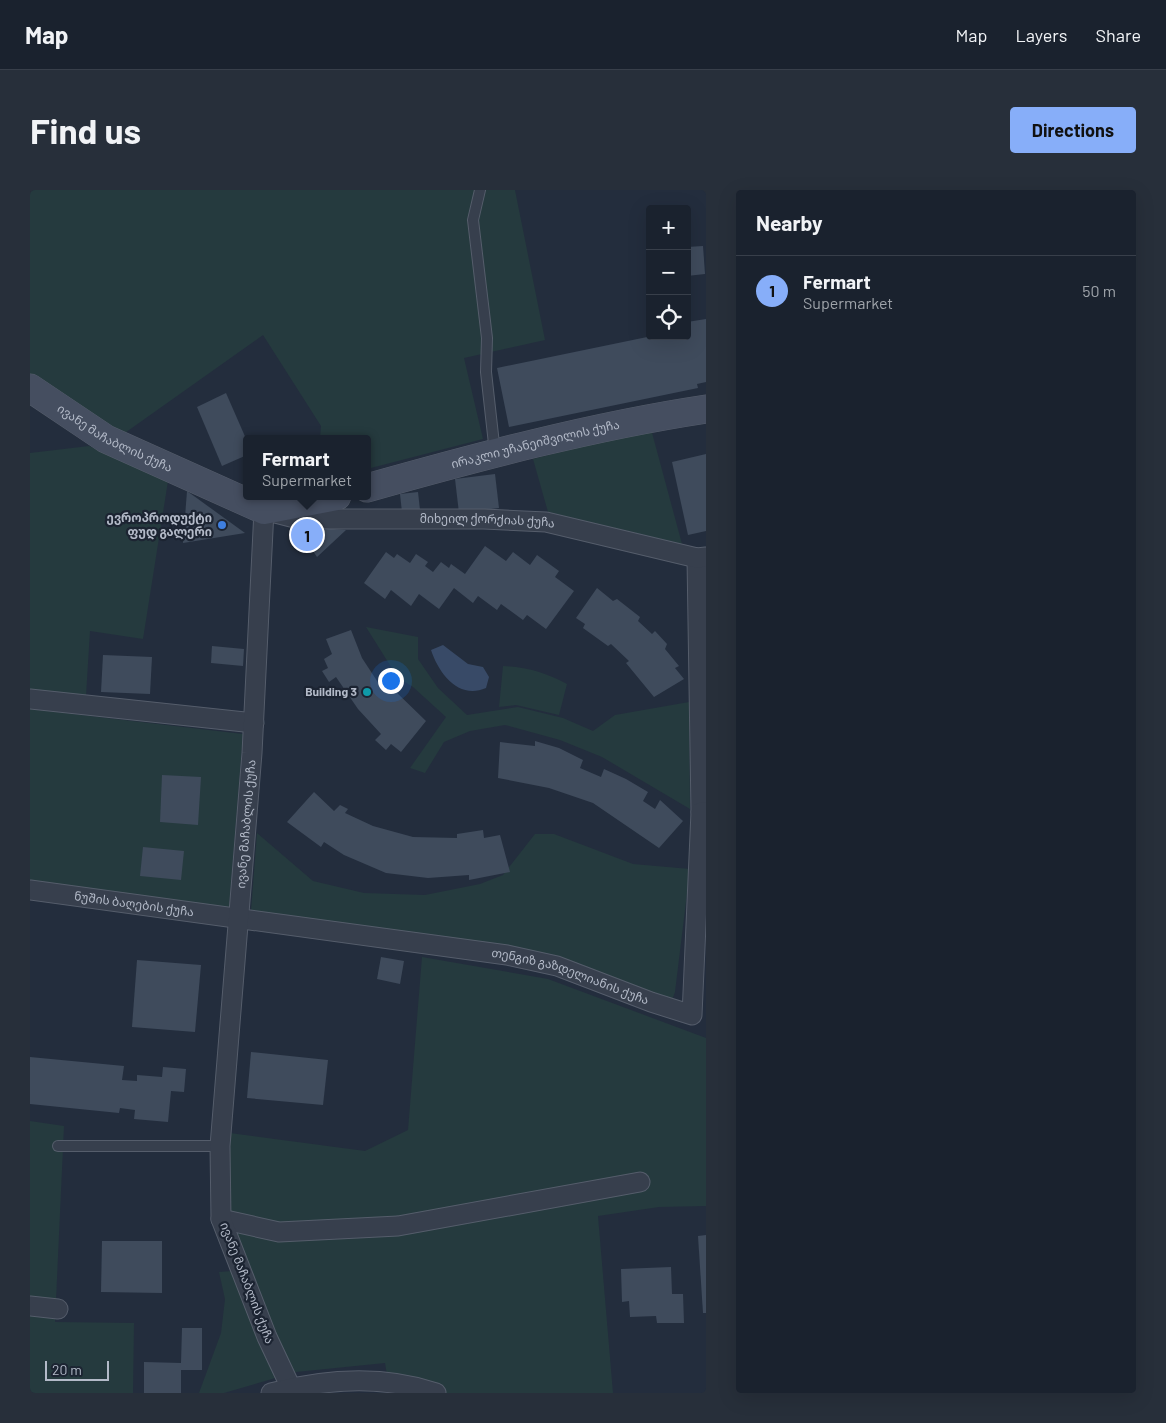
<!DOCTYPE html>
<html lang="en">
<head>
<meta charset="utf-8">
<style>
  body { margin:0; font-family:Barlow,"Noto Sans Georgian",sans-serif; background:#272f3a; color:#f1f3f6 }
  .controls { position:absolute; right:15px; top:15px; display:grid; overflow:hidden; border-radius:5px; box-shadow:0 5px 20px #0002 }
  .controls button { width:45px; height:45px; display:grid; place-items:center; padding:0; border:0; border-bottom:1px solid #383f4a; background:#1a222e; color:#f1f3f6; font:25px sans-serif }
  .scale { position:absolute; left:15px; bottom:12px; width:64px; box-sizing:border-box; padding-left:5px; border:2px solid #b3bac8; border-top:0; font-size:14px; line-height:18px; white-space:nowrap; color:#b3bac8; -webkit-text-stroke:4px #1c2432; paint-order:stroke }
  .you { position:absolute; left:360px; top:490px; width:18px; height:18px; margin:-12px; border:4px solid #fff; border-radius:50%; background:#1a73e8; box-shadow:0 0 0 8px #1a73e833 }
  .badge { display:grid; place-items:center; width:32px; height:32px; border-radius:50%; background:#87aef9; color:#111; font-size:16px; font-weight:700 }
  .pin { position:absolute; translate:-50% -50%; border:2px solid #fff; box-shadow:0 1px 5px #0006 }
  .popup { position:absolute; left:213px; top:245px; width:128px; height:65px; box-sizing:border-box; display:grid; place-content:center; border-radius:5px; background:#1a222e; filter:drop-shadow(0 1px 4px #0005); font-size:16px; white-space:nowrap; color:#9fa4aa }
  .popup b { font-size:19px; color:#f1f3f6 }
  .popup::after { content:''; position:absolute; left:50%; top:100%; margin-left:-10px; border:10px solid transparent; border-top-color:#1a222e }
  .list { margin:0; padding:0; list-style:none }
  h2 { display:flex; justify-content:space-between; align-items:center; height:65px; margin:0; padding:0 20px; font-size:21px }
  h2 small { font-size:16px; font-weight:400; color:#9fa4aa }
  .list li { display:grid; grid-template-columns:32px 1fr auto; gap:15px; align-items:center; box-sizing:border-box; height:70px; padding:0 20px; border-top:1px solid #383f4a }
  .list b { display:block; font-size:19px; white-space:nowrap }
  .list p { margin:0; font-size:16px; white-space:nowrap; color:#9fa4aa }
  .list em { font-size:16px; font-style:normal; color:#9fa4aa }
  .icon { flex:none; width:28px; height:28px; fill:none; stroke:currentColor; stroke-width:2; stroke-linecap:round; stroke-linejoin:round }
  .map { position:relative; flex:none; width:676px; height:1203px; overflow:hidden; border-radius:5px }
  header { display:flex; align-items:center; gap:30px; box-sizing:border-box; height:70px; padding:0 25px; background:#1a222e; border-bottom:1px solid #383f4a }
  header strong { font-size:24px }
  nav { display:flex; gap:28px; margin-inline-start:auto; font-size:18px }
  .intro { display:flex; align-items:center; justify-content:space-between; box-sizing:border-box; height:120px; padding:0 30px }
  h1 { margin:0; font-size:35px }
  .button { padding:12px 22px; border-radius:5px; background:#87aef9; color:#111; font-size:18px; font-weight:700 }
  main { display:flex; gap:30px; padding:0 30px }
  aside { flex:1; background:#1a222e; border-radius:5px; box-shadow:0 5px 20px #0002 }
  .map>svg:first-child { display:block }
</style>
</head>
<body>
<header>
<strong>Map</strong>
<nav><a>Map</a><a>Layers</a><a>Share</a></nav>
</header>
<div class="intro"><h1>Find us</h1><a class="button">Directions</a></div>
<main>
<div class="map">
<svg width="676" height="1203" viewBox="0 0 676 1203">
  <rect width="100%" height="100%" fill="#232d3d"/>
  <g fill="#253a3e">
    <polygon points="0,0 485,0 515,150 434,168 453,249 337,279 337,249 290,249 291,236 233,145 92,245 0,188"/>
    <polygon points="621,239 652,354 518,322 503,269"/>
    <polygon points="59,256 138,291 113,449 60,441 56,506 0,499 0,263"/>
    <polygon points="336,437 388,447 388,469 408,498 437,525 488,517 533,528 563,541 585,525 659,512 660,619 572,567 530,550 475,535 440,541 414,552 395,583 380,578 416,527 383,497 368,488"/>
    <path d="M 473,476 C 497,477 516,483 537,494 L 529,525 L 486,515 L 469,517 Z"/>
    <polygon points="0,519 213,544 199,718 0,690"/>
    <polygon points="227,643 283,691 334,703 395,705 450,694 473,685 505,644 524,644 603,674 660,679 645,802 642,810 632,810 521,764 221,721"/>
    <polygon points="392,767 518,789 676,848 676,1016 629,1017 568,1026 583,1203 360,1203 355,1173 266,1182 194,1203 169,1203 191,1143 195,1109 189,1082 216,1080 199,1024 200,943 335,961 378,940"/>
    <polygon points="0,931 34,936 25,1132 104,1133 103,1203 0,1203"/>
  </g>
  <path fill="#384a67" d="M 413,455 L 438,474 L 453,477 L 459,487 L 456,498 C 429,510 409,484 401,460 Z"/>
  <g fill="#3f4b5c">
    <polygon points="673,56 675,84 657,86 657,57"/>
    <polygon points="616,68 620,68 620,87 618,88"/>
    <polygon points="676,129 676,192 667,194 668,198 479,237 467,178 622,146 657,146 657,132"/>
    <polygon points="196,203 217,251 217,265 192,276 167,217"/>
    <polygon points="676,264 676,341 658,345 642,272"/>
    <polygon points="465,284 469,318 429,323 425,289"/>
    <polygon points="157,301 215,343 153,353"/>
    <polygon points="388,302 390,320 372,322 370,304"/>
    <polygon points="275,337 316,340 287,367 279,355"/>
    <polygon points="455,356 476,371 483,362 500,375 507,365 529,381 525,387 544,401 516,439 497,425 493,430 471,414 467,420 448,406 443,413 424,398 409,419 389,404 381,416 361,400 355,409 334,393 356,362 364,368 367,364 380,373 386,364 398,372 395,376 403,382 411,372 419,378 421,374 435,384"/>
    <polygon points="567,398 583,411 587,409 610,427 608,431 622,444 625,441 637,454 635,459 649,476 645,478 654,489 624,507 596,473 599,471 581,454 578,456 553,438 555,434 546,428"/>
    <polygon points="321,440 332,468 353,500 356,498 361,503 364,500 396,531 371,562 361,554 356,560 345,550 351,544 328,519 306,487 299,492 292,481 298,478 294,469 302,464 296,449"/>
    <polygon points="182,456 214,459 213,476 181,473"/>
    <polygon points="73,465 122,467 120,504 71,502"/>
    <polygon points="505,551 529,558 553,570 550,578 571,587 574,579 596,589 618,602 613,611 625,619 630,610 653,631 629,658 563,613 519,598 468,588 470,552 505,556"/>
    <polygon points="132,585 171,587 168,635 130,632"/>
    <polygon points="284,602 304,621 310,615 318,619 315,623 343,636 383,647 427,648 427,644 453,640 454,648 470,645 480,682 439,690 439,685 398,688 356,683 314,665 294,652 291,657 257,632"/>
    <polygon points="113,657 154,661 151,690 110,686"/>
    <polygon points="351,767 374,771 370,794 347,789"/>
    <polygon points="107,770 171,775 165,842 102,837"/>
    <polygon points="221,862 298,870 293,915 217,908"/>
    <polygon points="0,867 94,876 92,890 107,891 107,885 132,887 133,877 156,879 154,902 141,901 138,932 104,929 105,920 90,918 89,923 0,914"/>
    <polygon points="676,1045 676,1123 673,1123 668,1046"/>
    <polygon points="72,1051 132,1051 132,1103 71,1102"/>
    <polygon points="641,1077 642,1104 653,1104 654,1133 627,1133 626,1126 600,1127 599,1111 592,1112 591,1079"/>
    <polygon points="152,1138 172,1138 172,1180 151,1180 151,1203 114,1203 114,1172 151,1173"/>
  </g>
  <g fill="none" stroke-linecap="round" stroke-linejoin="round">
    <g stroke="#555d6b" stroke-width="12">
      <g id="lane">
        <polyline points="450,0 443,30 457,148 456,182 465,263"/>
        <polyline points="28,956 190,956"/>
      </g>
    </g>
    <g stroke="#555d6b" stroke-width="21">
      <g id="street">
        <polyline points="667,368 671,622"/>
        <polyline points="0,509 224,533"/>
        <path id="s1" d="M 0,700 L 477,765 L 527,776 L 621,812 L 662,825 L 671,622 L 676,622"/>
        <polyline points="191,1029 249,1042 368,1036 610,992"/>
        <polyline points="0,1116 28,1119"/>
        <path id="s2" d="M 261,1198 L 237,1147 L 191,1029 L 190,956 L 222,563 L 234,320 L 261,327 L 300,329 L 454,329 L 516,332 L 667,368 L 676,367"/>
        <path d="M 241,1203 C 295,1189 353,1185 406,1203"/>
      </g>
    </g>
    <g stroke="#555d6b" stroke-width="29">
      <g id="secondary">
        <path id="s3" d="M 0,198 L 76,249 L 234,320 L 307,306"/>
        <path id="s4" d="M 337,298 C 447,267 563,236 676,219"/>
      </g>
    </g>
    <use href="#lane" stroke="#373f4d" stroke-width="10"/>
    <use href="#street" stroke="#373f4d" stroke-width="19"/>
    <use href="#secondary" stroke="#454e60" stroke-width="28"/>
  </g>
  <circle fill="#3f7fe0" stroke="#1c2432" stroke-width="2" cx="192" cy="335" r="5"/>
  <circle fill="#0f9aa8" stroke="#1c2432" stroke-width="2" cx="337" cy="502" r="5"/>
  <g text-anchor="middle" stroke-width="4.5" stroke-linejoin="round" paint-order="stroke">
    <g font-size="12" fill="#b3bac8" stroke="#1c2432">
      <text dy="4" stroke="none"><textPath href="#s3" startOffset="99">ივანე მაჩაბლის ქუჩა</textPath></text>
      <text dy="4" stroke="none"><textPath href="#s4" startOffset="174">ირაკლი უჩანეიშვილის ქუჩა</textPath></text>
      <text dy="4" stroke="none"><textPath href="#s2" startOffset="1118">მიხეილ ქორქიას ქუჩა</textPath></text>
      <text dy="4" stroke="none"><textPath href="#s2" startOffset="579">ივანე მაჩაბლის ქუჩა</textPath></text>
      <text dy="4" stroke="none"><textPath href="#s1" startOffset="105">ნუშის ბაღების ქუჩა</textPath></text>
      <text dy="4" stroke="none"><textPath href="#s1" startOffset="548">თენგიზ გაზდელიანის ქუჩა</textPath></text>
      <text transform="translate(217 1093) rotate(69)" y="4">ივანე მაჩაბლის ქუჩა</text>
    </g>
    <g font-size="12" font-weight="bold" fill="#b3bac8" stroke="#1c2432" text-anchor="end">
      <text x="182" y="332">ევროპროდუქტი<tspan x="182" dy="14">ფუდ გალერი</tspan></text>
      <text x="327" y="506">Building 3</text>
    </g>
  </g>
</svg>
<div class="controls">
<button>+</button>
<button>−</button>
<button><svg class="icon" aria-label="locate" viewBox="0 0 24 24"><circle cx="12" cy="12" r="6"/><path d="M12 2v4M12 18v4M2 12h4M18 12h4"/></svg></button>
</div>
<div class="scale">20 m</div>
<div class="you"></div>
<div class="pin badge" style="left:277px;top:345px">1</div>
<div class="popup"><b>Fermart</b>Supermarket</div>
</div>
<aside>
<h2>Nearby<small></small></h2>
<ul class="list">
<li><span class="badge">1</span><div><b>Fermart</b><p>Supermarket</p></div><em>50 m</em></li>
</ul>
</aside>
</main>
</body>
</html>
